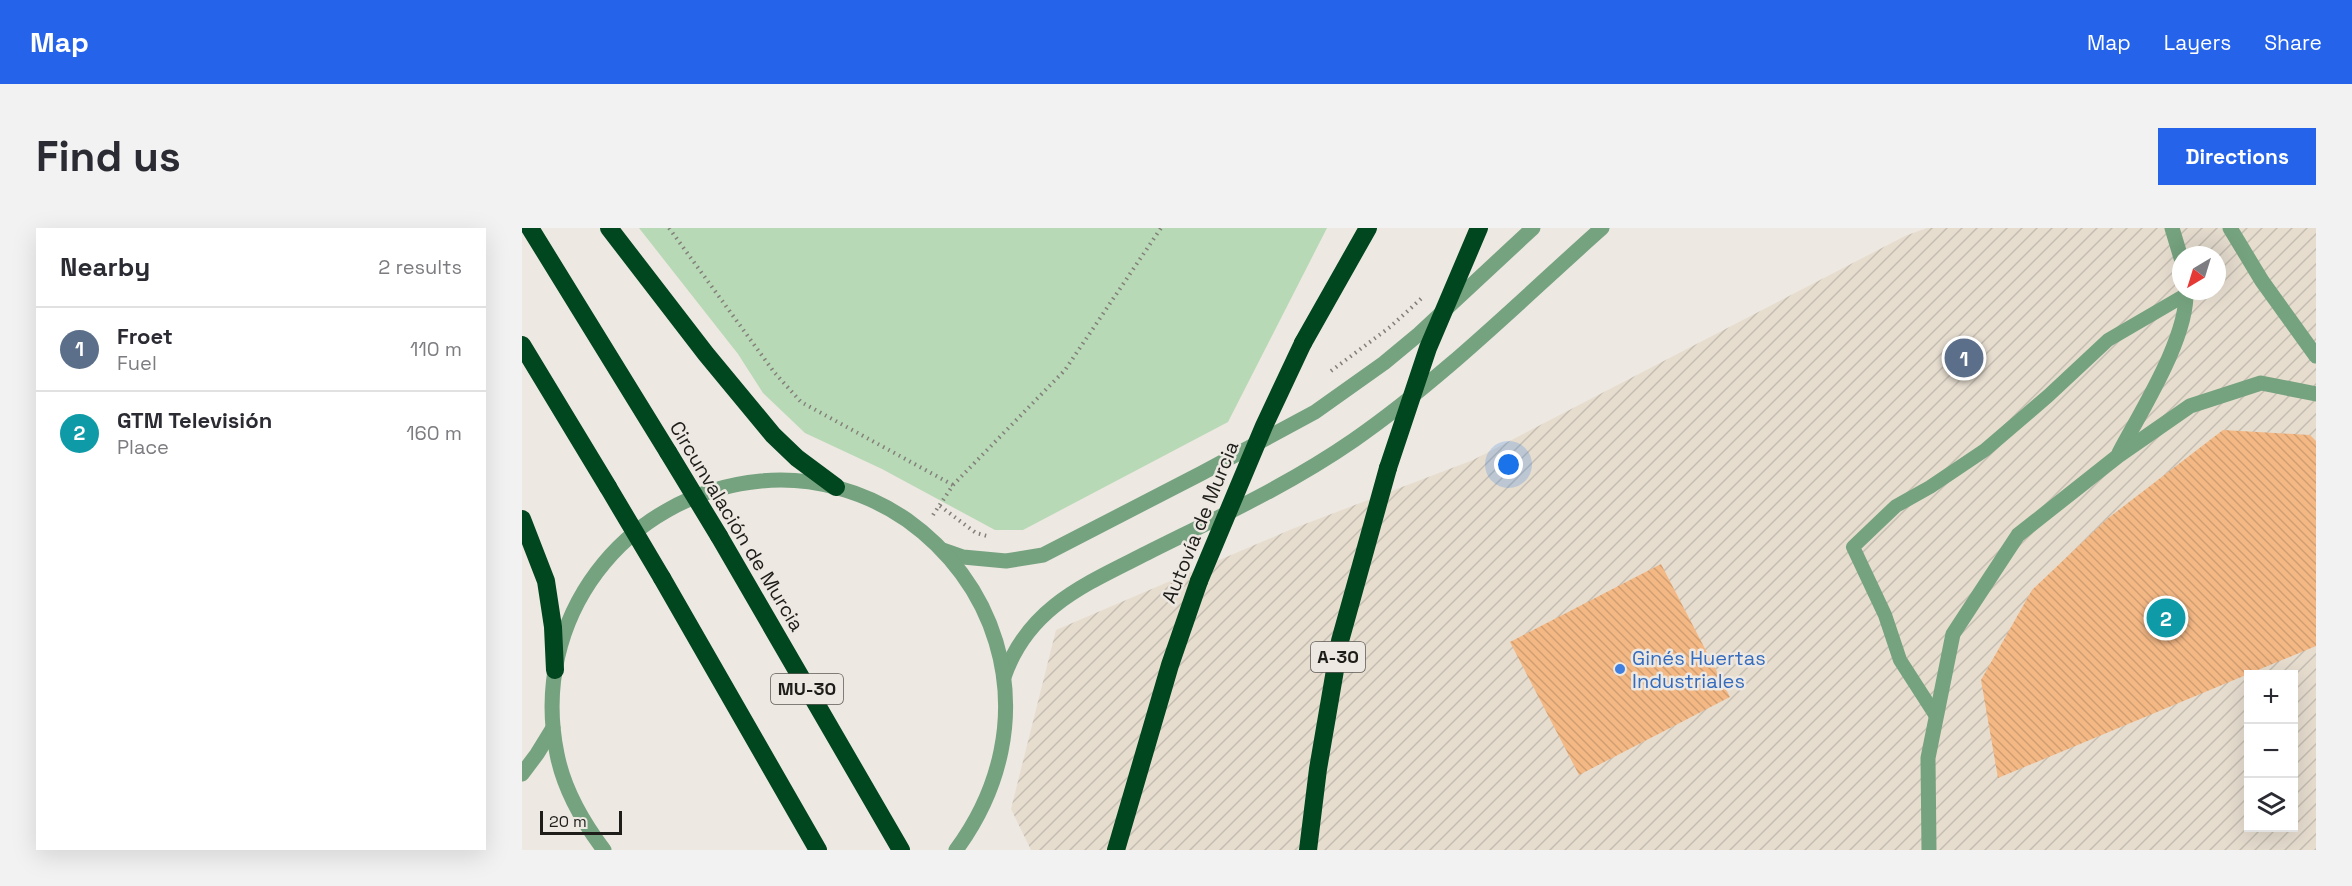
<!DOCTYPE html>
<html lang="en">
<head>
<meta charset="utf-8">
<style>
  body { margin:0; font-family:"Space Grotesk",sans-serif; background:#f2f2f3; color:#2b2b33 }
  .controls { position:absolute; right:18px; bottom:18px; display:grid; overflow:hidden; border-radius:0px; box-shadow:0 6px 24px #0002 }
  .controls button { width:54px; height:54px; display:grid; place-items:center; padding:0; border:0; border-bottom:2px solid #e1e1e2; background:#fff; color:#2b2b33; font:30px sans-serif }
  .compass { position:absolute; left:1650px; top:18px; width:54px; height:54px; border-radius:50%; background:#fff; box-shadow:0 6px 24px #0002; rotate:218deg }
  .scale { position:absolute; left:18px; bottom:15px; width:82px; box-sizing:border-box; padding-left:6px; border:3px solid #1e1d1a; border-top:0; font-size:16px; line-height:21px; white-space:nowrap; color:#1e1d1a; -webkit-text-stroke:4px #ede8e1; paint-order:stroke }
  .you { position:absolute; left:987px; top:237px; width:21px; height:21px; margin:-15px; border:4px solid #fff; border-radius:50%; background:#1a73e8; box-shadow:0 0 0 9px #1a73e833 }
  .badge { display:grid; place-items:center; width:39px; height:39px; border-radius:50%; background:#2563eb; color:#fff; font-size:20px; font-weight:700 }
  .pin { position:absolute; translate:-50% -50%; border:3px solid #fff; box-shadow:0 2px 6px #0006 }
  .list { margin:0; padding:0; list-style:none }
  h2 { display:flex; justify-content:space-between; align-items:center; height:78px; margin:0; padding:0 24px; font-size:26px }
  h2 small { font-size:20px; font-weight:400; color:#7c7c81 }
  .list li { display:grid; grid-template-columns:39px 1fr auto; gap:18px; align-items:center; box-sizing:border-box; height:84px; padding:0 24px; border-top:2px solid #e1e1e2 }
  .list b { display:block; font-size:22px; white-space:nowrap }
  .list p { margin:0; font-size:20px; white-space:nowrap; color:#7c7c81 }
  .list em { font-size:20px; font-style:normal; color:#7c7c81 }
  .icon { flex:none; width:33px; height:33px; fill:none; stroke:currentColor; stroke-width:2; stroke-linecap:round; stroke-linejoin:round }
  .map { position:relative; flex:none; width:1794px; height:622px; overflow:hidden; border-radius:0px }
  header { display:flex; align-items:center; gap:36px; box-sizing:border-box; height:84px; padding:0 30px; background:#2563eb; color:#fff }
  header strong { font-size:28px }
  nav { display:flex; gap:33px; margin-inline-start:auto; font-size:21px }
  .intro { display:flex; align-items:center; justify-content:space-between; box-sizing:border-box; height:144px; padding:0 36px }
  h1 { margin:0; font-size:42px }
  .button { padding:15px 27px; border-radius:0px; background:#2563eb; color:#fff; font-size:21px; font-weight:700 }
  main { display:flex; gap:36px; padding:0 36px }
  aside { flex:1; background:#fff; border-radius:0px; box-shadow:0 6px 24px #0002 }
  .map>svg:first-child { display:block }
</style>
</head>
<body>
<header>
<strong>Map</strong>
<nav><a>Map</a><a>Layers</a><a>Share</a></nav>
</header>
<div class="intro"><h1>Find us</h1><a class="button">Directions</a></div>
<main>
<aside>
<h2>Nearby<small>2 results</small></h2>
<ul class="list">
<li><span class="badge" style="background:#5c6f8a">1</span><div><b>Froet</b><p>Fuel</p></div><em>110 m</em></li>
<li><span class="badge" style="background:#0f9aa8">2</span><div><b>GTM Televisión</b><p>Place</p></div><em>160 m</em></li>
</ul>
</aside>
<div class="map">
<svg width="1794" height="622" viewBox="0 0 1794 622">
  <defs>
    <pattern id="industrial-furrows" width="10" height="10" patternUnits="userSpaceOnUse" patternTransform="scale(1.5)"><rect width="10" height="10" fill="#e6ddcf"/><path d="M-1 1l2-2M0 10L10 0M9 11l2-2" fill="none" stroke="#c5bdb1"/></pattern>
    <pattern id="building-back-hatch" width="6" height="6" patternUnits="userSpaceOnUse" patternTransform="scale(1.5)"><rect width="6" height="6" fill="#f4b885"/><path d="M-1 5l2 2M0 0l6 6M5-1l2 2" fill="none" stroke="#d19e72"/></pattern>
  </defs>
  <rect width="100%" height="100%" fill="#ede8e1"/>
  <path fill="url(#industrial-furrows)" fill-rule="evenodd" d="M 1405,0 L 1794,0 L 1794,622 L 509,622 L 489,581 L 534,402 L 770,301 L 951,232 L 1383,8 ZM 1659,27 L 1695,27 L 1695,63 L 1659,63 ZM 1726,446 L 1772,446 L 1772,600 L 1726,600 Z"/>
  <polygon fill="#b8d9b6" points="117,0 805,0 706,194 501,302 473,302 360,241 283,205 241,165 216,126"/>
  <g fill="url(#building-back-hatch)">
    <polygon points="1701,202 1788,207 1794,213 1794,418 1476,550 1459,452 1510,362 1585,291"/>
    <polygon points="1139,336 1208,469 1057,547 988,414"/>
  </g>
  <g fill="none" stroke-linecap="round" stroke-linejoin="round">
    <g stroke="#83807b" stroke-width="4" stroke-dasharray="1.5 4.5" stroke-linecap="butt">
      <polyline points="147,0 252,144 279,174 431,257"/>
      <polyline points="809,143 868,99 901,69"/>
      <polyline points="418,278 454,305 465,308"/>
      <polyline points="411,287 431,257 543,142 639,0"/>
    </g>
    <polyline stroke="#75a27f" stroke-width="14" points="1414,488 1378,432 1363,387 1331,319 1374,278 1408,259 1463,222 1526,168 1586,112 1665,66"/>
    <g stroke="#75a27f" stroke-width="15">
      <polyline points="1650,0 1659,30"/>
      <polyline points="1708,0 1740,53 1794,128"/>
      <path d="M 1597,225 C 1619,183 1666,110 1664,63"/>
      <polyline points="1407,622 1406,530 1431,406 1496,307 1596,228 1668,178 1739,155 1794,166"/>
    </g>
    <g stroke="#75a27f" stroke-width="15">
      <polyline points="421,322 441,329 484,333 521,327 680,245 793,184 862,135 897,106 1011,0"/>
      <path d="M 482,449 C 506,379 564,356 625,325 C 695,290 767,257 832,212 C 921,150 999,72 1080,0"/>
      <polyline points="0,546 15,526 31,500"/>
      <path d="M 82,622 C 60,593 42,562 35,526 C 7,391 102,266 239,253 C 290,248 343,263 385,292 C 427,322 459,364 474,414 C 496,487 479,561 434,622"/>
    </g>
    <g stroke="#00461e" stroke-width="18">
      <polyline points="8,0 146,224"/>
      <polyline points="87,0 184,126 251,207 275,230 314,259"/>
      <polyline points="781,115 846,0"/>
      <polyline points="0,117 86,259"/>
      <polyline points="0,291 24,353 31,399 33,442"/>
      <polyline points="197,308 379,622"/>
      <polyline points="140,350 296,622"/>
      <polyline points="594,622 648,437 677,353"/>
      <polyline points="786,622 796,541 818,413 866,240"/>
    </g>
    <g stroke="#00461e" stroke-width="18">
      <polyline points="146,224 197,308"/>
      <polyline points="866,240 906,120 957,0"/>
      <polyline points="86,259 140,350"/>
      <polyline points="677,353 742,198 781,115"/>
    </g>
  </g>
  <circle fill="#3f7fe0" stroke="#ede8e1" stroke-width="2" cx="1098" cy="441" r="6"/>
  <g text-anchor="middle" stroke-width="5" stroke-linejoin="round" paint-order="stroke">
    <g fill="#ede8e1" stroke="#5c5a56" stroke-width="1.5">
      <rect x="789" y="414" width="54" height="30" rx="4.5"/>
      <rect x="249" y="446" width="72" height="30" rx="4.5"/>
    </g>
    <g font-size="18" font-weight="bold" fill="#1e1d1a">
      <text x="816" y="435">A-30</text>
      <text x="285" y="467">MU-30</text>
    </g>
    <g font-size="20" fill="#1e1d1a" stroke="#ede8e1">
      <text transform="translate(678 294) rotate(-68)" y="7">Autovía de Murcia</text>
      <text transform="translate(215 298) rotate(59)" y="7">Circunvalación de Murcia</text>
    </g>
    <g font-size="20" fill="#366cbe" stroke="#ede8e1" text-anchor="start">
      <text x="1110" y="437">Ginés Huertas<tspan x="1110" dy="23">Industriales</tspan></text>
    </g>
  </g>
</svg>
<div class="controls">
<button>+</button>
<button>−</button>
<button><svg class="icon" aria-label="layers" viewBox="0 0 24 24"><path d="M12 4l9 5-9 5-9-5zM3 14l9 5 9-5"/></svg></button>
</div>
<svg class="compass" viewBox="-18 -18 36 36"><path d="M0-13l5 13h-10z" fill="#e53935"/><path d="M0 13l5-13h-10z" fill="#7c7c81"/></svg>
<div class="scale">20 m</div>
<div class="you"></div>
<div class="pin badge" style="left:1442px;top:130px;background:#5c6f8a">1</div>
<div class="pin badge" style="left:1644px;top:390px;background:#0f9aa8">2</div>
</div>
</main>
</body>
</html>
